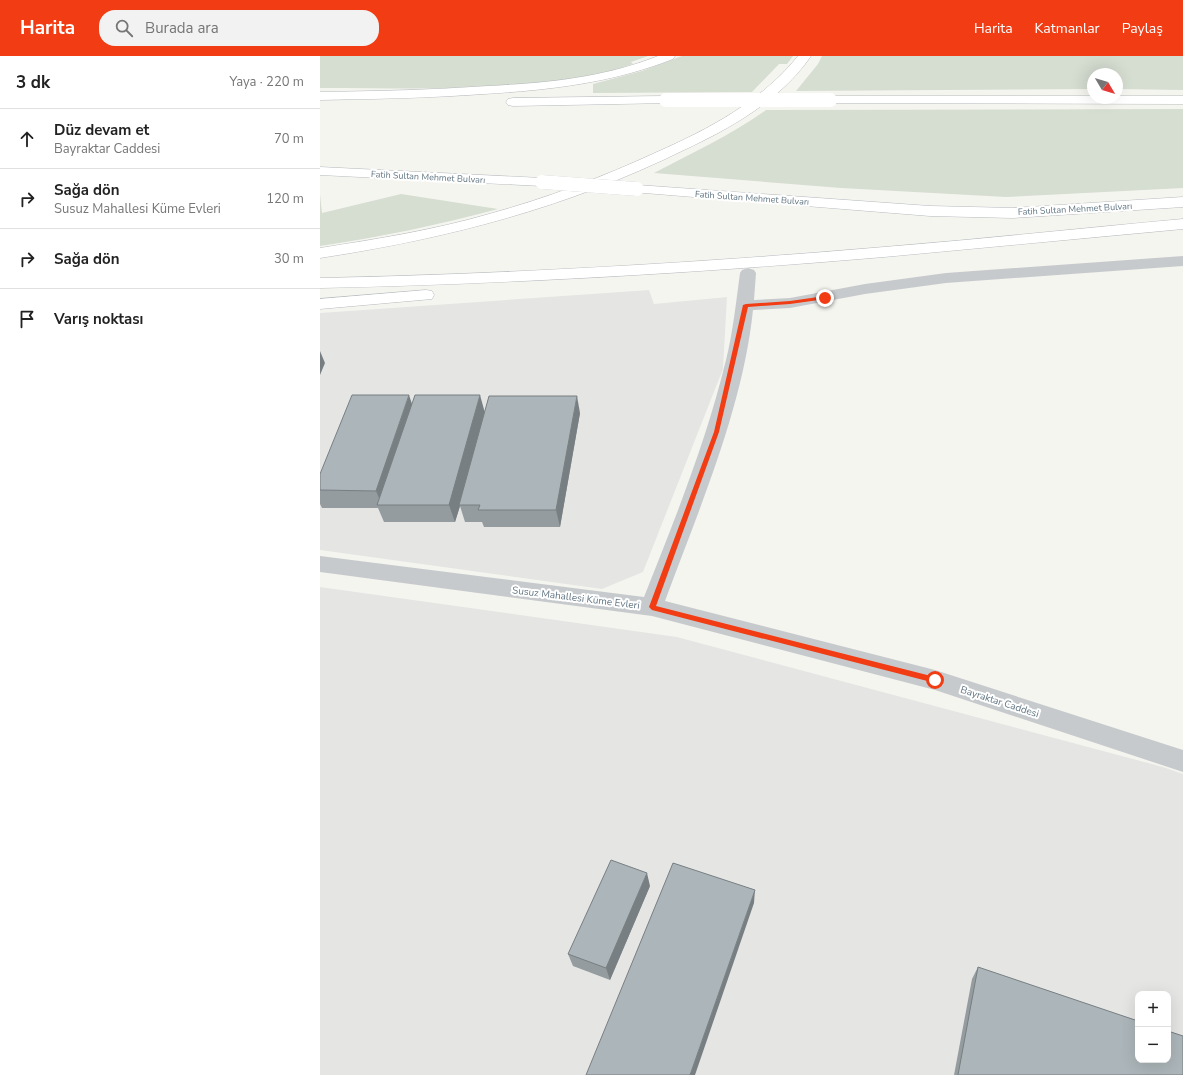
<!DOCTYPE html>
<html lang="tr">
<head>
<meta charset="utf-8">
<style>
  body { margin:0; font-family:"Nunito Sans",sans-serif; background:#f2f2f2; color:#222 }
  .controls { position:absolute; right:12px; bottom:12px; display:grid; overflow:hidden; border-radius:8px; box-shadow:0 4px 16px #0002 }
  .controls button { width:36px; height:36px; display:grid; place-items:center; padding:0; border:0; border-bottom:1px solid #e0e0e0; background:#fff; color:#222; font:20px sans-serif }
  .compass { position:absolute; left:767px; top:12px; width:36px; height:36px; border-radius:50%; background:#fff; box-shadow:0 4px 16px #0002; rotate:128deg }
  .stop { position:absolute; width:12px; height:12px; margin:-9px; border:3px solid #f13c14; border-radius:50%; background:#fff }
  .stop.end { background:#f13c14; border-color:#fff; box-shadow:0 1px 4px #0008 }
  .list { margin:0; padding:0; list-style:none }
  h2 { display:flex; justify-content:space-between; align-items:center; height:52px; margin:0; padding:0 16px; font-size:17px }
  h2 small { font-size:13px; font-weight:400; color:#767676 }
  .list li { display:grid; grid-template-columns:26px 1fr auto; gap:12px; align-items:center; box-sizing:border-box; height:60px; padding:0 16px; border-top:1px solid #e0e0e0 }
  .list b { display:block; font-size:15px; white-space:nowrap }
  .list p { margin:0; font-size:13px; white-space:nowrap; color:#767676 }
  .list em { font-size:13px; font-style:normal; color:#767676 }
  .icon { flex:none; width:22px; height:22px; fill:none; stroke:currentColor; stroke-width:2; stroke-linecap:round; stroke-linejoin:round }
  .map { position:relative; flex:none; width:863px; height:1019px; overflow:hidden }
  header { display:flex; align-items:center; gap:24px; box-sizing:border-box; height:56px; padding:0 20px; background:#f13c14; color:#fff }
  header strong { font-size:19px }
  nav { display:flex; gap:22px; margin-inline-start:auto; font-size:14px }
  .search { width:280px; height:36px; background:#f2f2f2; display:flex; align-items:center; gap:10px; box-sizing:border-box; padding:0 14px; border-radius:16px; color:#767676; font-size:15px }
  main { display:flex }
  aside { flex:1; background:#fff }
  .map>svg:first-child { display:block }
</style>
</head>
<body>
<header>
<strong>Harita</strong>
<div class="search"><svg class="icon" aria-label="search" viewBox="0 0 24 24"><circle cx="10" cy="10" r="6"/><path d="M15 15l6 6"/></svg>Burada ara</div>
<nav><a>Harita</a><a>Katmanlar</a><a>Paylaş</a></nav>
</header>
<main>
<aside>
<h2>3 dk<small>Yaya · 220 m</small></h2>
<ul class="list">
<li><svg class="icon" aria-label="ahead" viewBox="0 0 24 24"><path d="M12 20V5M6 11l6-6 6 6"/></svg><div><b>Düz devam et</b><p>Bayraktar Caddesi</p></div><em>70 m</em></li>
<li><svg class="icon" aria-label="right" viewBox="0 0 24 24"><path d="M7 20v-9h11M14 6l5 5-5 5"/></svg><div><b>Sağa dön</b><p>Susuz Mahallesi Küme Evleri</p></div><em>120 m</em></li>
<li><svg class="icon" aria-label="right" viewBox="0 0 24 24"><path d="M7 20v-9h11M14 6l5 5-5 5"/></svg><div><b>Sağa dön</b></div><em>30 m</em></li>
<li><svg class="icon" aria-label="arrive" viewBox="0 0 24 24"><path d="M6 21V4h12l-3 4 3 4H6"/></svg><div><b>Varış noktası</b></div></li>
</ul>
</aside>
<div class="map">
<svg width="863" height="1019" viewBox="0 0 863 1019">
  <rect width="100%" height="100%" fill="#f5f5f0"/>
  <g fill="#e5e6e4" fill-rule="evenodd">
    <polygon points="329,234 334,248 407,241 403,313 323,516 282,533 0,494 0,257"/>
    <path d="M 0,531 L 357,581 L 843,711 L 863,718 L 863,1019 L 0,1019 ZM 818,938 L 848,938 L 848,1004 L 818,1004 Z"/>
  </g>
  <g fill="#d6ddd1">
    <path d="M 0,0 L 328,0 L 311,6 L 313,8 C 294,14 274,20 255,23 C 171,36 84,32 0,32 Z"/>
    <polygon points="362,0 473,0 467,8 459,8 432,36 273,37 273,28 322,15"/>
    <polygon points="502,0 863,0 863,34 797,33 797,18 773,18 773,33 476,35 498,8"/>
    <path d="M 863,53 L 863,132 L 686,141 L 521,132 L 334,117 C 372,97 411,79 446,54 Z"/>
    <path d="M 0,138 L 2,157 L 81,138 L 178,153 C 119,169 60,181 0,190 Z"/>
  </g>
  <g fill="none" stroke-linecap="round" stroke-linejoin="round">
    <g stroke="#b6babd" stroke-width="1">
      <g id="highway">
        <path d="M 338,0 L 355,0 L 353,3 C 292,27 229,34 164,38 C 109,42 55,43 0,44 L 0,36 C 56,35 112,34 168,30 C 226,27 283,22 338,0 Z"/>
        <path d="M 478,0 L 491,0 C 461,44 411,72 364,94 C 246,152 129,182 0,202 L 0,192 C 57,183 114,174 169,158 C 227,142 283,121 337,96 C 389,73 442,45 478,0 Z"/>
        <polygon points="346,40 351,41 353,44 351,47 193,50 188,49 186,46 188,43 193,42"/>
        <polygon points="510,40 773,40 773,42 797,42 797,40 863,40 863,48 505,47 503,44 505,41"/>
        <polygon points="0,111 222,122 227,123 229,126 227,129 222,130 0,119"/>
        <polygon points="317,129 610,150 693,152 863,141 863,151 693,162 610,160 312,136 310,133 312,130"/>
        <path d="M 863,163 L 863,173 C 763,182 664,192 564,201 C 377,217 188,228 0,232 L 0,222 C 188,218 377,207 564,191 C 664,183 763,172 863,163 Z"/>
        <polygon points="106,234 112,235 114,239 112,243 0,253 0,243"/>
      </g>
    </g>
    <path fill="#c7cacd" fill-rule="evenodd" d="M 863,200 L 863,210 L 626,227 L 545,238 L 470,252 L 433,254 C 423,352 379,453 345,545 L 615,614 L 863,694 L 863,716 L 615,634 L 332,560 L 0,516 L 0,500 L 324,541 C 355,463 386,386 406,304 C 413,276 416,246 420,217 L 422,214 L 428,212 L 434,214 L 436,217 L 434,244 L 470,242 L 545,228 L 626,217 Z"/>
    <use href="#highway" fill="#fff" fill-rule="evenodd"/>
    <g stroke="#b6babd" stroke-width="14" stroke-linecap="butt">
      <g id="highway-bridge">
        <polyline points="346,44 510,44"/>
        <polyline points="222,126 317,133"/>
      </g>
    </g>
    <use href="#highway-bridge" stroke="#fff" stroke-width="14"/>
  </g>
  <g fill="#949c9f">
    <polygon points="165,356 260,357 240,471 164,471 162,466 145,466 140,450 135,466 64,466 58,452 2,452 0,448 0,418"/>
    <polygon points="330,830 290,924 253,910 248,898"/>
    <polygon points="658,911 863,1019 634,1019 652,923"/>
  </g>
  <g fill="#787f82">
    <polygon points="0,295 5,307 0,319"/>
    <polygon points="89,339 95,357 62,449 56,435"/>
    <polygon points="160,339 165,357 139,449 140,450 135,466 129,449"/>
    <polygon points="257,340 260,357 240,471 236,454"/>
    <polygon points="327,817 330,830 290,924 286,912"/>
    <polygon points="435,834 434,847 375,1019 370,1019"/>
  </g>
  <g fill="#acb5b9" stroke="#787f82">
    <polygon points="32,339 89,339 56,435 0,434 0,418"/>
    <polygon points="95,339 160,339 129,449 57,449"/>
    <polygon points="169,340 257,340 236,454 158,454 160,449 139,449"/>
    <polygon points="291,804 327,817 286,912 248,898"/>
    <polygon points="353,807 435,834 370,1019 266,1019"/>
    <polygon points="658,911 818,965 818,1004 848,1004 848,975 863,980 863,1019 638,1019"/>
  </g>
  <polygon fill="#f13c14" points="505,240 507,242 506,243 470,248 428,251 399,376 336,550 615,621 618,624 615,627 332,554 329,551 394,376 423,249 426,248 470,245"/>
  <g text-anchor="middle" stroke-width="4" stroke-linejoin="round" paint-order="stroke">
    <g font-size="9" fill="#617684" stroke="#fff">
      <text transform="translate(108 121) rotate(3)" y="3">Fatih Sultan Mehmet Bulvarı</text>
      <text transform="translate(432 142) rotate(4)" y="3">Fatih Sultan Mehmet Bulvarı</text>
      <text transform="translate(755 153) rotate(-3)" y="3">Fatih Sultan Mehmet Bulvarı</text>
    </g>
    <g font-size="10" fill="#617684" stroke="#fff">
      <text transform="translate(256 541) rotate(7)" y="4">Susuz Mahallesi Küme Evleri</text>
      <text transform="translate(680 645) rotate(18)" y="4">Bayraktar Caddesi</text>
    </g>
  </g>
</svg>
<div class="controls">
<button>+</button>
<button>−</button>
</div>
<svg class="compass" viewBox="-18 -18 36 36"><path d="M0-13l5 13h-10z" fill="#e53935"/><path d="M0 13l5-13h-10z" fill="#767676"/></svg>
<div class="stop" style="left:615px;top:624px"></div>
<div class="stop end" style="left:505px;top:242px"></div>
</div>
</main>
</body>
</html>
